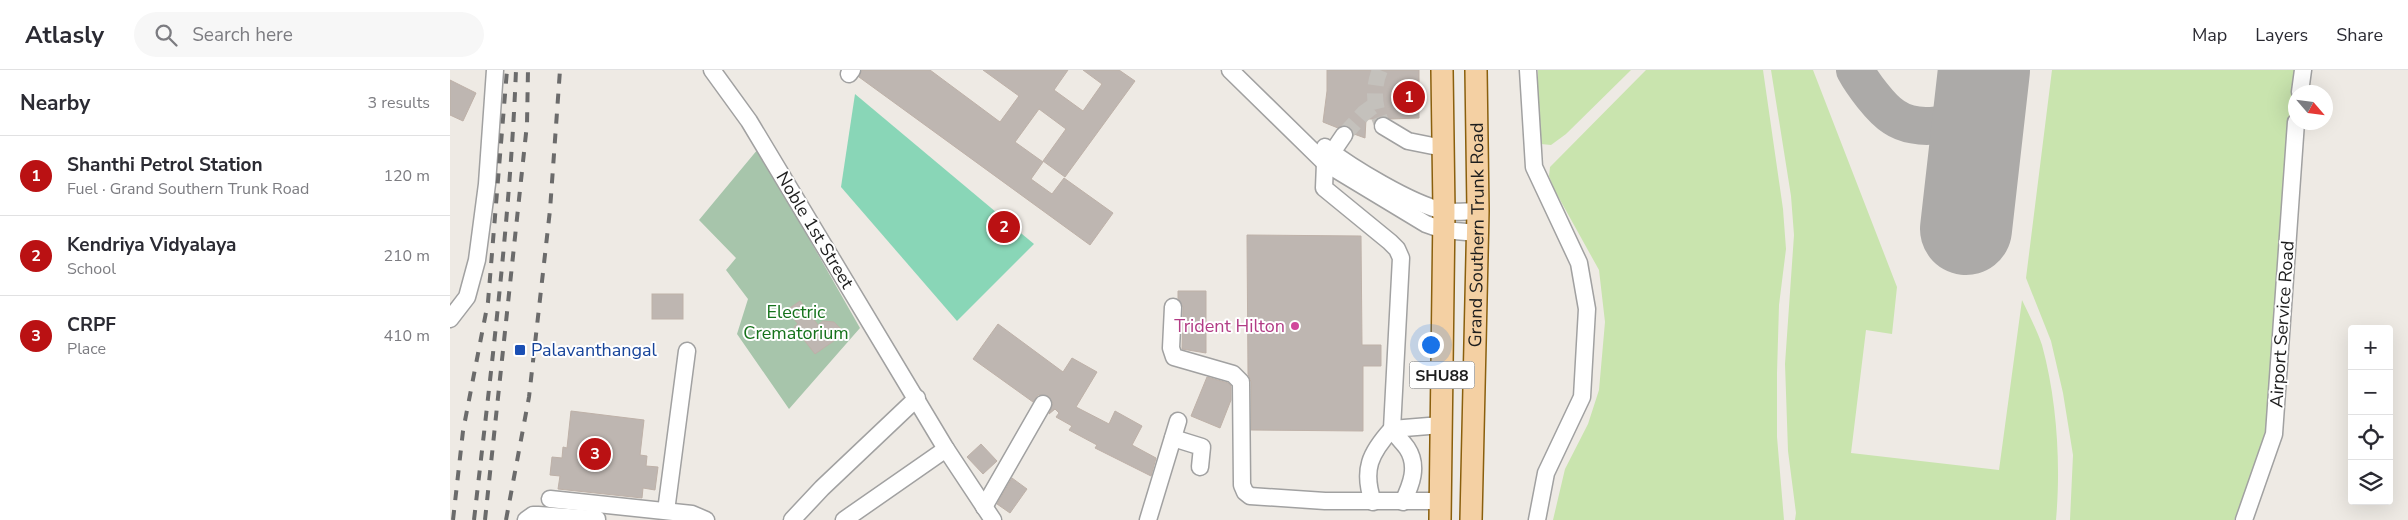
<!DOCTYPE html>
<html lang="en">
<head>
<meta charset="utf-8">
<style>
  body { margin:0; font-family:"Nunito Sans",sans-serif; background:#f7f7f7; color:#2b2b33 }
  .controls { position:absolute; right:15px; bottom:15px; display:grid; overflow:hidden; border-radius:5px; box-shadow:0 5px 20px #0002 }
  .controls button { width:45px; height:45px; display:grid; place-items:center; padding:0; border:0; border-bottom:1px solid #e1e1e2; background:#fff; color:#2b2b33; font:25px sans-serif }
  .compass { position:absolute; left:1838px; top:15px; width:45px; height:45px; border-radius:50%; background:#fff; box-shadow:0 5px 20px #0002; rotate:118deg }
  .you { position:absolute; left:980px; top:274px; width:18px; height:18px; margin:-12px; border:4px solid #fff; border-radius:50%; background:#1a73e8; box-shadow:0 0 0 8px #1a73e833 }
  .badge { display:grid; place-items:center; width:32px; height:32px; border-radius:50%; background:#ba1113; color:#fff; font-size:16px; font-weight:700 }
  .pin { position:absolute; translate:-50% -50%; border:2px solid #fff; box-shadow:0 1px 5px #0006 }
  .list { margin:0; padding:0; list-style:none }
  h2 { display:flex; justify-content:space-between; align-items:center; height:65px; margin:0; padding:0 20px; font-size:21px }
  h2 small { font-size:16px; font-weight:400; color:#7c7c81 }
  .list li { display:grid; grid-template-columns:32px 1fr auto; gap:15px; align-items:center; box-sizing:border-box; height:80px; padding:0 20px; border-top:1px solid #e1e1e2 }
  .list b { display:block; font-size:19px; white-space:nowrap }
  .list p { margin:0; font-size:16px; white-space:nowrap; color:#7c7c81 }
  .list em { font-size:16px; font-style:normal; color:#7c7c81 }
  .icon { flex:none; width:28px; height:28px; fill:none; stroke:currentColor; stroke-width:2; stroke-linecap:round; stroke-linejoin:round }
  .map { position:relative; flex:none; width:1958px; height:450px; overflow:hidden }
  header { display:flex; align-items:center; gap:30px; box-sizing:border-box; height:70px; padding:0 25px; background:#fff; border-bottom:1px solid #e1e1e2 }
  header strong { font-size:24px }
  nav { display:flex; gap:28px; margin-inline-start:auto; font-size:18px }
  .search { width:350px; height:45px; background:#f7f7f7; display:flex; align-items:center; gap:12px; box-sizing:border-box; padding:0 18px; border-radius:28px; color:#7c7c81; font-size:19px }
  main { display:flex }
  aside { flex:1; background:#fff }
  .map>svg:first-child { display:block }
</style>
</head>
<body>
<header>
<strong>Atlasly</strong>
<div class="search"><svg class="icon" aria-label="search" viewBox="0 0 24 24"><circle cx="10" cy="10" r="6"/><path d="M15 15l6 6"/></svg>Search here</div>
<nav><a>Map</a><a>Layers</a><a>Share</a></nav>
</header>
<main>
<aside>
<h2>Nearby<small>3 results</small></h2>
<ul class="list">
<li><span class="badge">1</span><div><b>Shanthi Petrol Station</b><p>Fuel · Grand Southern Trunk Road</p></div><em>120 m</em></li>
<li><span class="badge">2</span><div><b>Kendriya Vidyalaya</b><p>School</p></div><em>210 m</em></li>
<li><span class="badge">3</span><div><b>CRPF</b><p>Place</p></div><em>410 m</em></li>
</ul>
</aside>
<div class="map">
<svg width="1958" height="450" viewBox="0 0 1958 450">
  <rect width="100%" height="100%" fill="#eeeae4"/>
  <g fill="#c9e4ae">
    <polygon points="1088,0 1181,0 1116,64 1101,75 1091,74 1087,66"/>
    <polygon points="1196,0 1313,0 1333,139 1336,179 1329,235 1327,303 1327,367 1334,450 1103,450 1115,399 1138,354 1149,320 1155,252 1149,200 1104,119 1099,106 1100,97"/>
    <path d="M 1321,0 L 1363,0 L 1447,217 L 1442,264 L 1416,260 L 1401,383 L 1549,400 L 1572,230 C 1579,245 1587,260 1592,275 C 1607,330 1611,394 1606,450 L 1345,450 L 1346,443 L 1338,381 L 1335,294 L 1344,165 L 1341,126 Z"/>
    <polygon points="1602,0 1857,0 1846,22 1846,52 1819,345 1809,386 1784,450 1620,450 1623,385 1613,323 1601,271 1576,208"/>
  </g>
  <polygon fill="#a7c5ab" points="308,79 410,258 339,339 287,264 298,229 276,200 286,188 249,150"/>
  <polygon fill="#89d6b7" points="405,24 584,174 507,251 391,117"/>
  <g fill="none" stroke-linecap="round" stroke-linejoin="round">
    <path stroke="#acaaa8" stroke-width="38" d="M 1405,0 C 1412,13 1431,39 1444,47 C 1466,62 1509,58 1525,35 C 1528,31 1530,26 1532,21"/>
    <polyline stroke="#acaaa8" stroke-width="92" points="1516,159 1534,0"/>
  </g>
  <g fill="#beb6b1" stroke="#beb1a8">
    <polygon points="412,0 480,0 550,52 569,26 533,0 618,0 604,20 633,41 652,14 633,0 669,0 685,11 615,107 593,91 616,59 589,39 565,72 593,92 581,109 602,124 614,108 663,143 640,175 409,7"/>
    <polygon points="877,0 969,0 969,48 940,49 933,46 926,49 916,49 915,68 904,64 899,56 894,55 888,58 873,52 877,21"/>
    <polygon points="0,10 26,23 13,51 0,45"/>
    <polygon points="797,165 911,166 912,275 931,275 931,296 913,296 913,361 801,360 801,312 798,304"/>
    <polygon points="728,221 756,221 756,283 732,279 733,237 728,228"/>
    <rect x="202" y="224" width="31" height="25"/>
    <polygon points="350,231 368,255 373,251 384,252 391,259 388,268 365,284 344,257 348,254 337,240"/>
    <polygon points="548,254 613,302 622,288 647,302 626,337 659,354 665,341 692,356 682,375 706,388 701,406 645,378 647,375 619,360 622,356 606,347 609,343 605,339 599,344 603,333 598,326 588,325 583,332 523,289"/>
    <polygon points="757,307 778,313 781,316 781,330 770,358 741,346"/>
    <polygon points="121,341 194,350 190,385 197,386 196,396 208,397 205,420 193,418 192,428 108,419 110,406 100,405 102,387 112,388 113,377 117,378"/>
    <polygon points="531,374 547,391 533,404 517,387"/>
    <polygon points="562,408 577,419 560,443 547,434"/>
  </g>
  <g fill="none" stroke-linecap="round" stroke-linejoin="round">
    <g stroke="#c4c1bc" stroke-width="16" stroke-dasharray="16 8" stroke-linecap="butt">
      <path d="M 930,0 C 922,19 924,38 933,56"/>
      <polyline points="894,65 914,43 926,34"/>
    </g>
    <g stroke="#a1a1a1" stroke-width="19">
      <g id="minor">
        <polyline points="262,0 299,51 496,379 543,450"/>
        <polyline points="780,0 875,93 976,154 993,160 1028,163"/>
        <polyline points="1078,0 1084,97 1129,193 1137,239 1132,327 1096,403 1087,450"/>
        <polyline points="399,4 402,0"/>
        <polyline points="1850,22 1853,0"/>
        <polyline points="933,56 958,71 993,78"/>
        <path d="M 894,65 L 875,93 L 874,118 L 940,172 L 947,179 L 951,188 L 942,359 C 946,366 952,371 957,378 C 969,396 961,415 953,432"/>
        <path d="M 875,77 C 901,97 961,134 994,141 C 1004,143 1017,141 1028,141"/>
        <polyline points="723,237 721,278 724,287 783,304 791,312 792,415 795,422 800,426 875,431 990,431"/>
        <polyline points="0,249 17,227 27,190 37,114 45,0"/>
        <polyline points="723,368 752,377 750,397"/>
        <polyline points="100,429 242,444 256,450"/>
        <path d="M 923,432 C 912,400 920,383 942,359 L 991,355"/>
        <polyline points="534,437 593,334"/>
        <polyline points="216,441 237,281"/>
        <polyline points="76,450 83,445 88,445 147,449"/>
        <polyline points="342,450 372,418 467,328"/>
        <polyline points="394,450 496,379"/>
        <polyline points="698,450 728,351"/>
        <polyline points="1794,450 1824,364 1846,52"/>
      </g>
    </g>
    <g stroke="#8a5f0d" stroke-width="24">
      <g id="major">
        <polyline points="990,450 994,141 992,0"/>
        <path id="s1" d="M 1021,450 L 1028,141 L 1026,0"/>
      </g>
    </g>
    <use href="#minor" stroke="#fff" stroke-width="16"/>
    <use href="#major" stroke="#f4d0a3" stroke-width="21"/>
    <g stroke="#6b6b6b" stroke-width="4" stroke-dasharray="10 10" stroke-linecap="butt">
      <polyline points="3,450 13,361 38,232 57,0"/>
      <path d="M 24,450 C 41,301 60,150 66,0"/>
      <polyline points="35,450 77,54 78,0"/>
      <polyline points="56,450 79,327 100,140 110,0"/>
    </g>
  </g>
  <circle fill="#d1479c" stroke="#fff" stroke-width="2" cx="845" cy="256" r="5"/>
  <rect fill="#1a4fb4" stroke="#fff" stroke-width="2" x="64" y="274" width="12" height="12" rx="2.5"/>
  <g text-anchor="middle" stroke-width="4" stroke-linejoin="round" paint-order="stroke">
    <rect fill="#fff" stroke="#616161" stroke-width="1" x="959.5" y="291.5" width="65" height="27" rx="4"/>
    <g font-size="16" font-weight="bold" fill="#1d1d1d">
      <text x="992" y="311">SHU88</text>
    </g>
    <g font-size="18" fill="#1d1d1d" stroke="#fff">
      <text transform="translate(365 160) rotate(59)" y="6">Noble 1st Street</text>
      <text dy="6" stroke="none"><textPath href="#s1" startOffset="285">Grand Southern Trunk Road</textPath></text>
      <text transform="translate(1832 254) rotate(-86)" y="6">Airport Service Road</text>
    </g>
    <g font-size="18" fill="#15721b" stroke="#fff">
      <text x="346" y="248">Electric<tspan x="346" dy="21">Crematorium</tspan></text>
    </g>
    <g font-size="18" fill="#b23c85" stroke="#fff" text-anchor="end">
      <text x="835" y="262">Trident Hilton</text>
    </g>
    <g font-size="18" fill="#164399" stroke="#fff" text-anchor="start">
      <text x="81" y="286">Palavanthangal</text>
    </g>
  </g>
</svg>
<div class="controls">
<button>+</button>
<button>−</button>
<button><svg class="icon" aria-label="locate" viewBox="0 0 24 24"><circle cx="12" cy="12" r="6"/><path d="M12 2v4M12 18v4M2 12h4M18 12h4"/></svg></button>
<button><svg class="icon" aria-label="layers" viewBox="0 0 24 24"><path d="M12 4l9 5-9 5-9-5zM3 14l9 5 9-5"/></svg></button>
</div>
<svg class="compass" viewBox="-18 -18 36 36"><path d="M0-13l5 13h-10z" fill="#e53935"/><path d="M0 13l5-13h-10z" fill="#7c7c81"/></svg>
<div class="you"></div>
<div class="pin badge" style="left:959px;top:27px">1</div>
<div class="pin badge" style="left:554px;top:157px">2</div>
<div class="pin badge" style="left:145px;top:384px">3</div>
</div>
</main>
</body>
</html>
